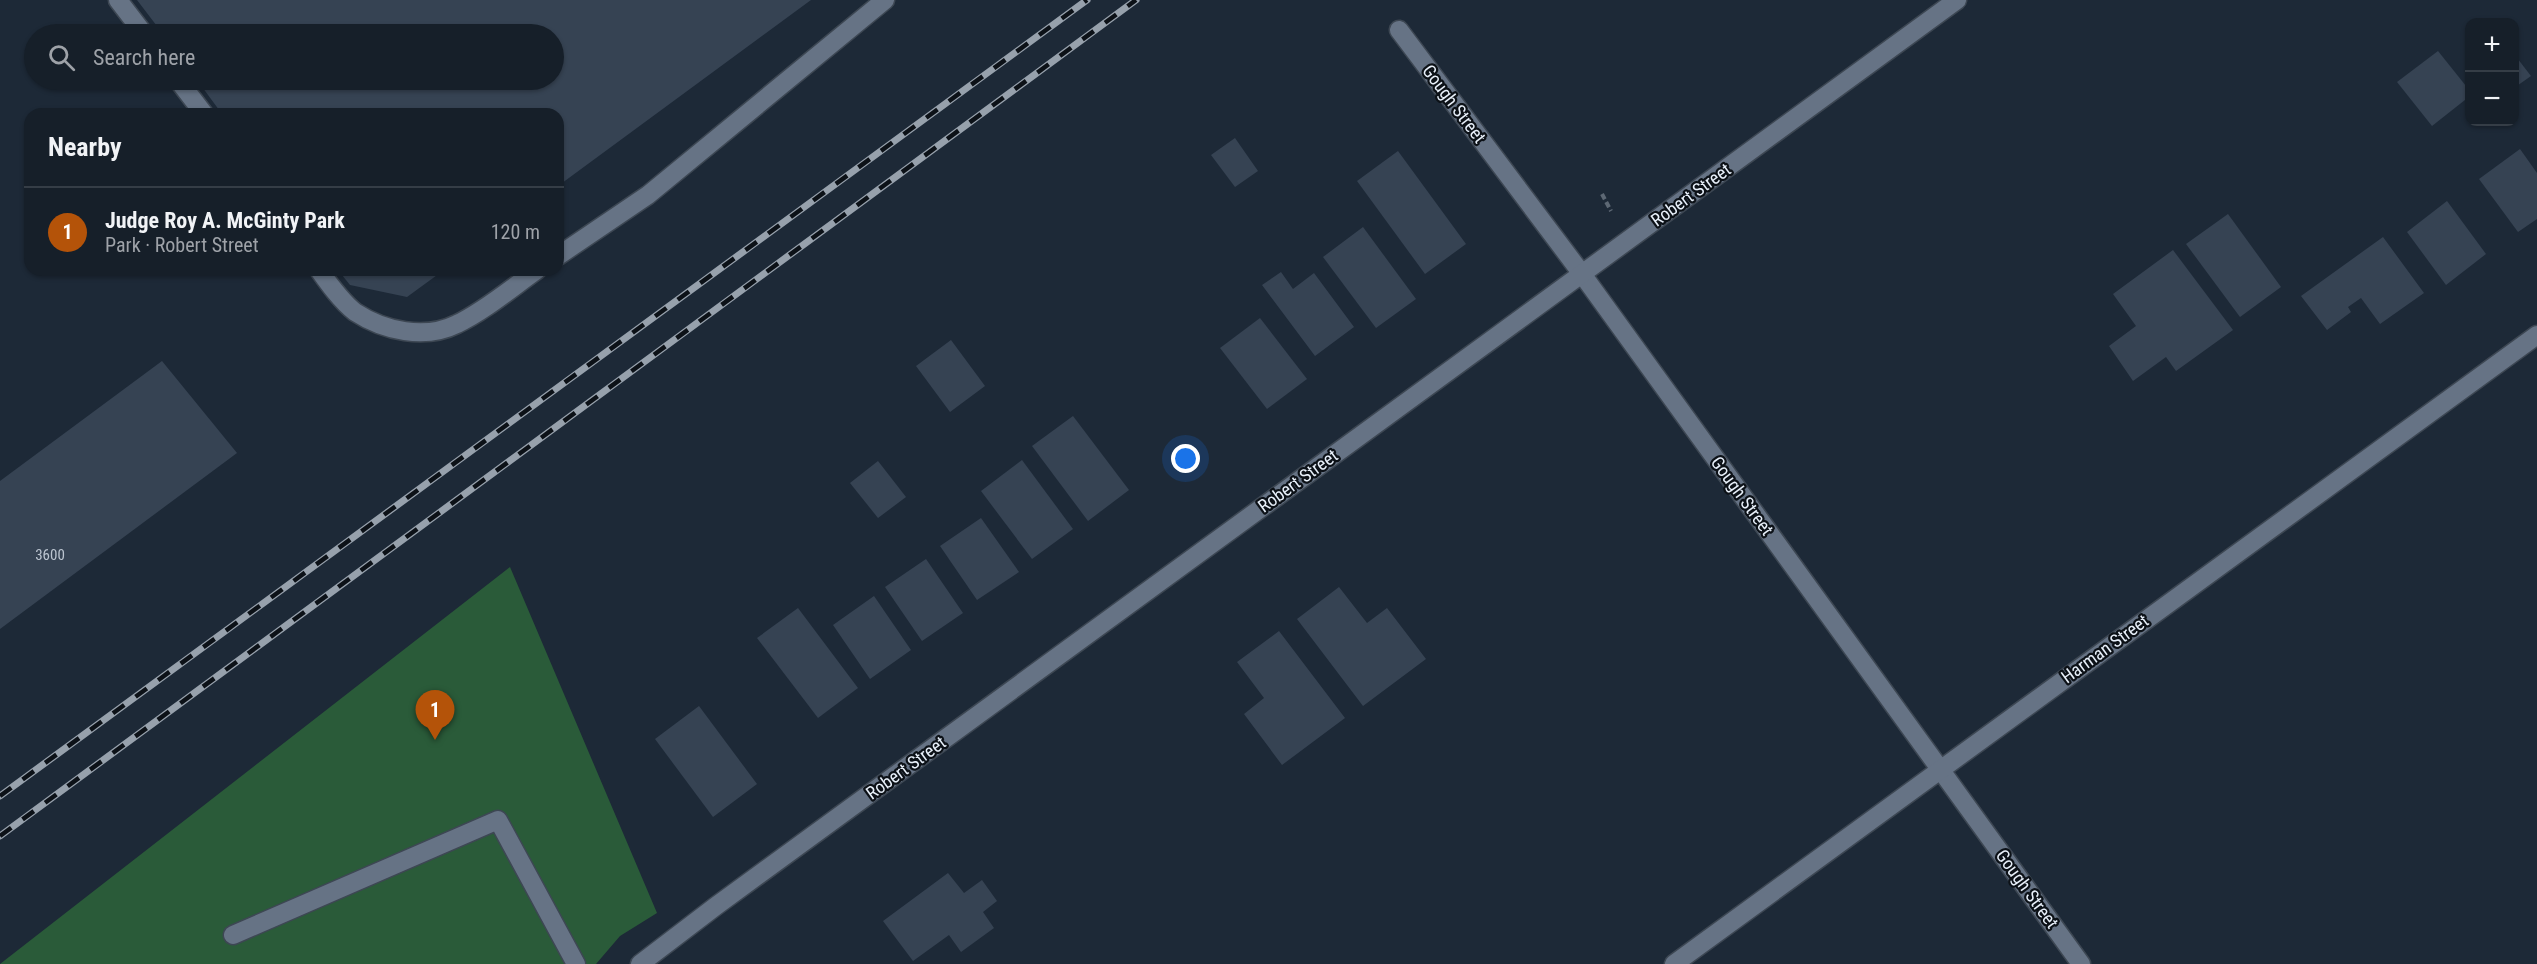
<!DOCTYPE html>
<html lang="en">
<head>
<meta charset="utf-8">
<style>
  body { margin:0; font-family:"Roboto Condensed",sans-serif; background:#1f2731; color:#f1f3f6 }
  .controls { position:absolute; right:18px; top:18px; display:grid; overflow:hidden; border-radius:12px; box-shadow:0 2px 4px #0004 }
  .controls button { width:54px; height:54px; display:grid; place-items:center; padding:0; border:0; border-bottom:2px solid #353d46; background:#161f29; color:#f1f3f6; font:30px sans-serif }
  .you { position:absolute; left:1186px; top:459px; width:21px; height:21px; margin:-15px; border:4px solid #fff; border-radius:50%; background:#1a73e8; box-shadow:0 0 0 9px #1a73e833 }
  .badge { display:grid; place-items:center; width:39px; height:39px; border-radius:50%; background:#b45309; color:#fff; font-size:20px; font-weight:700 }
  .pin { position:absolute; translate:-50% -50px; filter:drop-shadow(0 2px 3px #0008) }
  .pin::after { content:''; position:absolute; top:32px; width:21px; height:18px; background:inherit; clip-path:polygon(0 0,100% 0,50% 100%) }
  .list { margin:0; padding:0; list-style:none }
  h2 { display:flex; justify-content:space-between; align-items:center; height:78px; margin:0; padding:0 24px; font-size:26px }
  h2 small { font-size:20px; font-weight:400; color:#9ea2a8 }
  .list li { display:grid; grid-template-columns:39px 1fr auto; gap:18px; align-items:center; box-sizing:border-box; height:90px; padding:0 24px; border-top:2px solid #353d46 }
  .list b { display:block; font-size:22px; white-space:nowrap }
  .list p { margin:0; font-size:20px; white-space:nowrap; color:#9ea2a8 }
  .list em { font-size:20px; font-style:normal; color:#9ea2a8 }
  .icon { flex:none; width:33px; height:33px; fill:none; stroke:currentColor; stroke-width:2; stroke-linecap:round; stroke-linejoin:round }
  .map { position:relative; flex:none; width:2537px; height:964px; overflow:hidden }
  .search { position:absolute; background:#161f29; box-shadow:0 2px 4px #0004; left:24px; top:24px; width:540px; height:66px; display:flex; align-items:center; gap:15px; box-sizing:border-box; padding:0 21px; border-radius:33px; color:#9ea2a8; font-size:22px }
  .panel { position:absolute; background:#161f29; box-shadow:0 2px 4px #0004; left:24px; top:108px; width:540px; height:168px; border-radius:18px }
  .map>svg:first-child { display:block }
</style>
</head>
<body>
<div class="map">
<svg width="2537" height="964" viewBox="0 0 2537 964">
  <rect width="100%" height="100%" fill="#1d2937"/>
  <polygon fill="#2a5b39" points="510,567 657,913 620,936 596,964 0,964"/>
  <g fill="#364353">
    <polygon points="137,0 811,0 558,186 558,114 222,114 197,80 554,80 554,34 163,34"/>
    <polygon points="2438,51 2470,91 2470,96 2432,126 2397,82"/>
    <polygon points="2514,54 2531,76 2514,88"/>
    <polygon points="1235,138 1258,171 1235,187 1211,155"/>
    <polygon points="2520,149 2537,173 2537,219 2518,232 2479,179"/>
    <polygon points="1398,151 1466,244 1425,274 1357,181"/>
    <polygon points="2447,201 2486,254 2446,285 2407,232"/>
    <polygon points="2228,214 2281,287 2240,317 2186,244"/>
    <polygon points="1363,227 1416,299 1376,328 1323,257"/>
    <polygon points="2383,237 2424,293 2380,324 2361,298 2348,307 2351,312 2327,330 2301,296"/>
    <polygon points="2173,250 2233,330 2176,371 2166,357 2133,381 2109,346 2136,326 2113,294"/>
    <polygon points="338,270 444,270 407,297 350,285"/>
    <polygon points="1281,272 1293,289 1314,273 1354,327 1315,356 1262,285"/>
    <polygon points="1260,318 1307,379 1267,409 1220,348"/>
    <polygon points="951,340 985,386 950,412 916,366"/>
    <polygon points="162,361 237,453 0,629 0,481"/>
    <polygon points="1073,416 1129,490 1088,521 1032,446"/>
    <polygon points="1022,460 1073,529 1032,559 981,491"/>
    <polygon points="878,461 906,497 878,518 850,483"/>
    <polygon points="981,518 1019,572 977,600 940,546"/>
    <polygon points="926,559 963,613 922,641 885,587"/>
    <polygon points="1339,587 1367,623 1387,608 1426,659 1363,706 1297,619"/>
    <polygon points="874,596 911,650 870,679 833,625"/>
    <polygon points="798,608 858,688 818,718 757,638"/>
    <polygon points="1279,631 1345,718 1282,765 1244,714 1264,698 1237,662"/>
    <polygon points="699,706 757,784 713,817 655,739"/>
    <polygon points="948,873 964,893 982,880 997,901 983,912 994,928 961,952 949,935 913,961 883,921"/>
  </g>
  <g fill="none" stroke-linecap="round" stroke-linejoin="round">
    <g stroke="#3d4753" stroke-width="21">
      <g id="service">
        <polyline points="118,0 144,34"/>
        <polyline points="178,80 204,114"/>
        <polyline points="558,256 648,195 885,0"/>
        <path d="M 319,270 C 329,284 341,301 355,312 C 384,331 425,340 457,324 C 483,312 513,287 537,270"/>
        <polyline points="233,935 498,820 576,964"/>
      </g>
    </g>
    <g stroke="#3d4753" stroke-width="21">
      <g id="minor">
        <polyline points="1399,30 1582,274 2081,964"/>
        <polyline points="640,964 716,906 1957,0"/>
        <polyline points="1674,964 2537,335"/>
      </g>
    </g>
    <polyline stroke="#5d6874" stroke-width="4" stroke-dasharray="6 3" stroke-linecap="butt" points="1602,194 1611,211"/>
    <use href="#service" stroke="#667385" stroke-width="18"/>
    <use href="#minor" stroke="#667385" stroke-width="18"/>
    <g stroke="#97a1ac" stroke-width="7">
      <g id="rail">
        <polyline points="0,796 1087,0"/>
        <polyline points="0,836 1136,0"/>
      </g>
    </g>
    <use href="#rail" stroke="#0c1117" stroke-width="4.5" stroke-dasharray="14" stroke-linecap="butt"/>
  </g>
  <g text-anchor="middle" stroke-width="4.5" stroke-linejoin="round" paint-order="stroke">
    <g font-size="15" fill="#bcc5d0">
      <text x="50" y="560">3600</text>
    </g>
    <g font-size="18" fill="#e8f0fa" stroke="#0c1117">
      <text transform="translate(1454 104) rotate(53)" y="6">Gough Street</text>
      <text transform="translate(1691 195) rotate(-36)" y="6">Robert Street</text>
      <text transform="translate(1298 481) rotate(-36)" y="6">Robert Street</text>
      <text transform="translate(1742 496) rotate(54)" y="6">Gough Street</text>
      <text transform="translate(2105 649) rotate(-36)" y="6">Harman Street</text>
      <text transform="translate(906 768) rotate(-36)" y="6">Robert Street</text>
      <text transform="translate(2027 889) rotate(54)" y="6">Gough Street</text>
    </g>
  </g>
</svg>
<div class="controls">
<button>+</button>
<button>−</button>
</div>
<div class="you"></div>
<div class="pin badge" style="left:435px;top:740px">1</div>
<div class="search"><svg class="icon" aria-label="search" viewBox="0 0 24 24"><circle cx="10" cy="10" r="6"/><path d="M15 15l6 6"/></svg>Search here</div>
<section class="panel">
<h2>Nearby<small></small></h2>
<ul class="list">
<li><span class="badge">1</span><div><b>Judge Roy A. McGinty Park</b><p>Park · Robert Street</p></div><em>120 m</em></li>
</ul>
</section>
</div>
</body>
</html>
